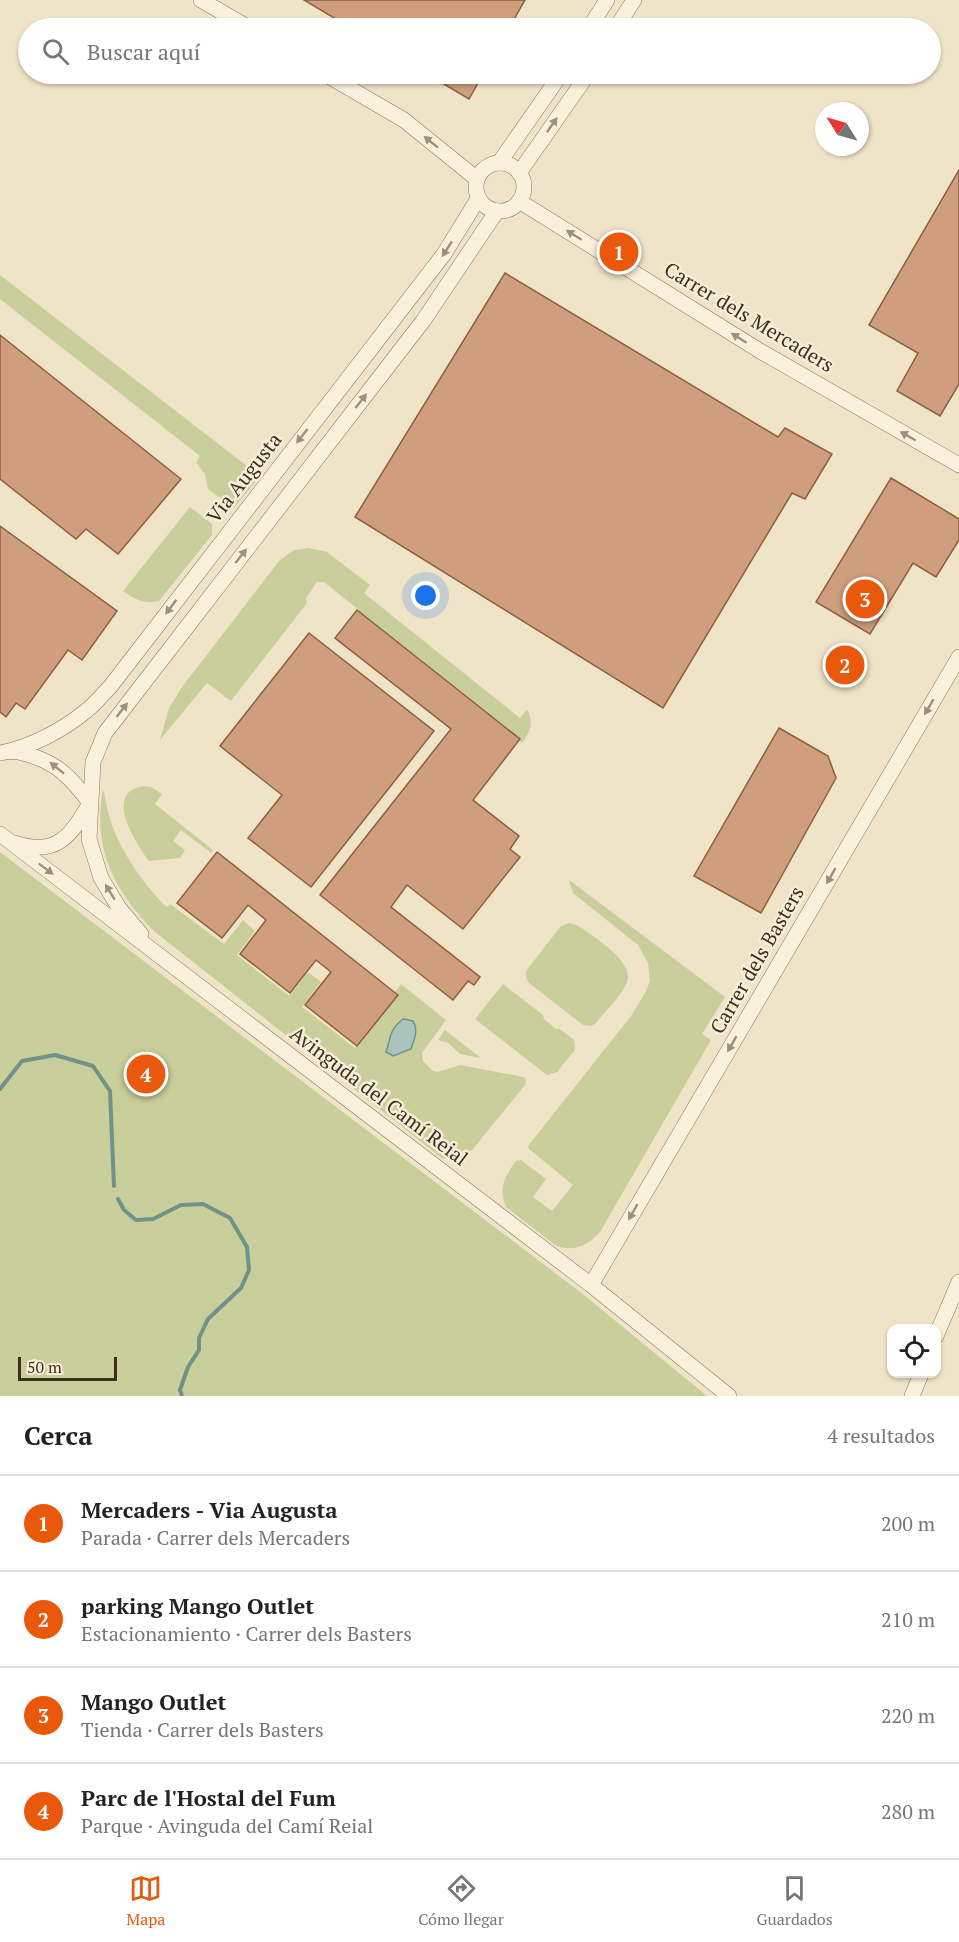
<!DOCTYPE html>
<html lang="es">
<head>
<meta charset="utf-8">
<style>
  body { margin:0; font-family:"PT Serif",serif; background:#f2f2f2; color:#222 }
  .controls { position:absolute; right:18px; bottom:18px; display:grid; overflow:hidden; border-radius:12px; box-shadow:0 2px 4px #0004 }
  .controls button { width:54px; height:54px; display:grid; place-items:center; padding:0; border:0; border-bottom:2px solid #e0e0e0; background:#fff; color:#222; font:30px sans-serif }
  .compass { position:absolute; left:815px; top:102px; width:54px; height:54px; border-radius:50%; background:#fff; box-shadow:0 2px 4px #0004; rotate:307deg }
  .scale { position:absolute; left:18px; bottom:15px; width:99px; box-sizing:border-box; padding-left:6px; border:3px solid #3d2e20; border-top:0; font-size:16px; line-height:21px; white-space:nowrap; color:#3d2e20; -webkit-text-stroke:4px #f7eed8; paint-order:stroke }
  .you { position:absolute; left:426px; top:596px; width:21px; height:21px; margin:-15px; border:4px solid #fff; border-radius:50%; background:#1a73e8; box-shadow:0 0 0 9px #1a73e833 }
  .badge { display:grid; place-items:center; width:39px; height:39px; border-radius:50%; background:#ea580c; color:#fff; font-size:20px; font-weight:700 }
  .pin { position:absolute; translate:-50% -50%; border:3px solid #fff; box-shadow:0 2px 6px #0006 }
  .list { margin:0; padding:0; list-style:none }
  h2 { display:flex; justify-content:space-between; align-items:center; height:78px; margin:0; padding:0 24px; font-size:26px }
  h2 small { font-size:20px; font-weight:400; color:#767676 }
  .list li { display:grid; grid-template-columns:39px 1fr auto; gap:18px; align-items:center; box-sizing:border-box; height:96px; padding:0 24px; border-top:2px solid #e0e0e0 }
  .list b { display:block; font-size:22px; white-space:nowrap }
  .list p { margin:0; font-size:20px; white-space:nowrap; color:#767676 }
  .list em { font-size:20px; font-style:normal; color:#767676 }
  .icon { flex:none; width:33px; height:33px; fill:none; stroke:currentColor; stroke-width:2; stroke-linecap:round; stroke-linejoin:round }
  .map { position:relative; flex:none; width:959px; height:1396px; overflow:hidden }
  .search { position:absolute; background:#fff; box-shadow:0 2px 4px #0004; left:18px; right:18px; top:18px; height:66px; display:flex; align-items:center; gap:15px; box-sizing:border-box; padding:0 21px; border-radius:33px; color:#767676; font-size:22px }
  .sheet { height:462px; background:#fff }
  nav { display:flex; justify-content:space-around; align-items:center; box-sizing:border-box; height:84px; border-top:2px solid #e0e0e0; background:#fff; font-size:16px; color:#767676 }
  nav a { display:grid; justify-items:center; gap:3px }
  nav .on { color:#ea580c }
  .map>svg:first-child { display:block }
</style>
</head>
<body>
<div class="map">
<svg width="959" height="1396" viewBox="0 0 959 1396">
  <rect width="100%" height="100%" fill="#f0e4c8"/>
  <g fill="#c9cf9b" fill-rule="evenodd">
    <polygon points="0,275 260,476 234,508 208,489 205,474 196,463 200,456 0,299"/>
    <path d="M 190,507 L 212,524 L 212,535 L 159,601 C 143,604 136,600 123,591 Z"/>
    <path d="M 309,548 L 327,552 L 370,585 L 364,593 L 520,718 L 527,709 C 534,723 531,731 522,743 L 360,617 L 359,610 L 324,582 L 317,582 L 306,598 L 307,603 L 231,701 L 207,683 L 160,740 L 169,708 L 182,687 L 279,561 L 294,550 Z"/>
    <path d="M 144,786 L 151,787 L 162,794 L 155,804 L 213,850 L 211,853 L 181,830 L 173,841 L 185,850 L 180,858 L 149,861 C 136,843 102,792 144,786 Z"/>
    <path d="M 103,789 C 106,801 108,814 112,825 C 122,853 146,888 167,907 L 170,904 L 224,944 L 243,920 L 255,931 L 237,955 L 289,996 L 308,972 L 321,982 L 302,1007 L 355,1048 L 401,984 L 446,1020 L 422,1053 L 423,1061 L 433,1071 L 438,1072 L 460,1065 L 524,1077 L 526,1080 L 525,1085 L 473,1149 L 466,1154 L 443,1159 L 155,932 C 114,891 92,849 103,789 ZM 417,1029 L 411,1049 L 400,1053 L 386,1052 L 389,1043 Z"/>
    <polygon points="0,852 584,1295 707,1396 0,1396"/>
    <path d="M 569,880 L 725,997 L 702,1034 L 711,1040 L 600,1232 C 588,1246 572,1253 555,1245 L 506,1207 C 498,1188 505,1176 516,1161 L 521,1160 L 546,1179 L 533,1197 L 552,1211 L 573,1185 L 529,1149 L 528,1146 L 631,1016 L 645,993 L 650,981 L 648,963 L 638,945 L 573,893 Z"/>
    <path d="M 569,923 L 577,925 C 592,936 635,961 627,982 C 622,995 604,1013 595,1024 L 591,1026 L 583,1025 L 529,983 L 526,978 L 526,971 L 561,926 Z"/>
    <polygon points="503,984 543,1015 544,1019 556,1029 560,1029 574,1040 575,1050 557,1072 547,1075 475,1019"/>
    <polygon points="445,1030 481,1058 460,1054 448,1043 438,1040"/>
  </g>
  <path fill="#a9c4bc" stroke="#6f938a" stroke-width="1.5" d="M 403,1019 L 413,1021 C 419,1031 414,1039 411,1049 L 393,1056 L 386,1052 C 391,1037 389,1030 403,1019 Z"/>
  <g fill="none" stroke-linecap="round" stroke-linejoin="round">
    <g stroke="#6f938a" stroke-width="4">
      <polyline points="0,1089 22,1061 55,1055 93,1066 110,1091 114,1186"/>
      <polyline points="118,1199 124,1210 136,1220 153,1219 181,1205 203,1204 230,1218 247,1247 249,1270 241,1288 208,1319 199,1338 199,1350 188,1367 180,1390 182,1396"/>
    </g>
  </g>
  <g fill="#cf9f7d" stroke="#8d5f41" stroke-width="1.5">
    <polygon points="304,0 525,0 509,28 351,28"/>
    <polygon points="427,74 483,74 469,99"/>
    <polygon points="959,170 959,384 940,416 897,391 918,353 869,325"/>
    <polygon points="505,273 778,437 785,428 832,454 805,499 792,493 663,708 355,517"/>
    <polygon points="0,335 181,479 118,554 86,529 76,539 0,479"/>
    <polygon points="891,478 959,519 959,540 936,577 913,563 870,634 816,602"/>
    <polygon points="0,526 117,611 82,660 68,650 25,709 16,703 6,717 0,712"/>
    <polygon points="357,610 520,739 473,800 519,836 510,849 520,857 463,929 407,885 391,907 480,977 474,985 468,981 453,1000 320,895 451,729 335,638"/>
    <polygon points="309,633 434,731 311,887 248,838 282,795 220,746"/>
    <polygon points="779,728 828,756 836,778 761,913 694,876"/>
    <polygon points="217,852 398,995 357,1046 305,1005 331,972 316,960 290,993 240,954 266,920 248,905 222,938 177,903"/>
  </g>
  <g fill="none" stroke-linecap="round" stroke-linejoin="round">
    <g stroke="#8d765c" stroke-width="16">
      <g id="minor">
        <polyline points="201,0 249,28"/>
        <polyline points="589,28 607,0"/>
        <polyline points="616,28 634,0"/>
        <polyline points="325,74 404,120 477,179"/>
        <polyline points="499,163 561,74"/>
        <circle cx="500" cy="187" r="24"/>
        <polyline points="519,173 588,74"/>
        <polyline points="519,201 760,351 959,465"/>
        <path d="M 12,752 L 14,751 C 52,759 67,772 90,803 C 71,836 56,857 15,843"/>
        <path d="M 0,753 C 29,748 63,730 86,711 C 95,704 102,695 110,687 L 444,254 L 478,199"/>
        <polyline points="0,834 591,1285 729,1396"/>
        <polyline points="141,934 119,908 101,878 89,839 93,762 105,733 423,321 497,211"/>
        <polyline points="591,1285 959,657"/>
        <polyline points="936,1336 959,1282"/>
        <polyline points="912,1396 921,1374"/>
      </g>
    </g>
    <use href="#minor" stroke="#faf1dc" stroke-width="15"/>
  </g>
  <defs><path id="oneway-solid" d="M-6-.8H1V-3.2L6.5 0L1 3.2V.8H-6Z" transform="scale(1.5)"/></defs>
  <g fill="#9c907e">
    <use href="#oneway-solid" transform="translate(552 125) rotate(-55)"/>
    <use href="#oneway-solid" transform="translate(431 142) rotate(-141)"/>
    <use href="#oneway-solid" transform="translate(574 235) rotate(-148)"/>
    <use href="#oneway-solid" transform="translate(447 249) rotate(123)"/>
    <use href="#oneway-solid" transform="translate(739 338) rotate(-148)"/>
    <use href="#oneway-solid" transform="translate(361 401) rotate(-52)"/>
    <use href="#oneway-solid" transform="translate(302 436) rotate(128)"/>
    <use href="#oneway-solid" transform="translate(908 436) rotate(-150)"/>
    <use href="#oneway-solid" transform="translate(241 556) rotate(-52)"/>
    <use href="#oneway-solid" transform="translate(171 607) rotate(127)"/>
    <use href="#oneway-solid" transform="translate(929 707) rotate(120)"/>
    <use href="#oneway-solid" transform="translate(122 710) rotate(-52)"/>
    <use href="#oneway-solid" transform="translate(57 768) rotate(-141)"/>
    <use href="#oneway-solid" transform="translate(46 869) rotate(37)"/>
    <use href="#oneway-solid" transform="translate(831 876) rotate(120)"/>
    <use href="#oneway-solid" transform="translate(110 892) rotate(-121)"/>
    <use href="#oneway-solid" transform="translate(732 1044) rotate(120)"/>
    <use href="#oneway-solid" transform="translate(633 1212) rotate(120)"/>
  </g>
  <g text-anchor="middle" stroke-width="5" stroke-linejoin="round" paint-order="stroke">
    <g font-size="20" fill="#3d2e20" stroke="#f7eed8">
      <text transform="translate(749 317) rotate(31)" y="7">Carrer dels Mercaders</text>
      <text transform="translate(244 478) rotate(-52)" y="7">Via Augusta</text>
      <text transform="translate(757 960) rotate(-60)" y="7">Carrer dels Basters</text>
      <text transform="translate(379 1096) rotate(37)" y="7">Avinguda del Camí Reial</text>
    </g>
  </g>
</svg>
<div class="controls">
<button><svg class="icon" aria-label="locate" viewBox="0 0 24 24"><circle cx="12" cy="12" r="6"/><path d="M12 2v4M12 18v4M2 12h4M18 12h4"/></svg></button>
</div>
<svg class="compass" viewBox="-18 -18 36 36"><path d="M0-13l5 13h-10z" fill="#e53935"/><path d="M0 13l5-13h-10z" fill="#767676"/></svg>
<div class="scale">50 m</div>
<div class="you"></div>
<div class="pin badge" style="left:619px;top:252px">1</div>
<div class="pin badge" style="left:845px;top:665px">2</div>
<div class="pin badge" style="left:865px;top:599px">3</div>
<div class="pin badge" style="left:146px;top:1074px">4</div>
<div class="search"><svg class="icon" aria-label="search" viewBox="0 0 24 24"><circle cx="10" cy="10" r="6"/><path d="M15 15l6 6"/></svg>Buscar aquí</div>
</div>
<section class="sheet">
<h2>Cerca<small>4 resultados</small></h2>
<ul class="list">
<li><span class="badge">1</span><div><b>Mercaders - Via Augusta</b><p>Parada · Carrer dels Mercaders</p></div><em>200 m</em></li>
<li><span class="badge">2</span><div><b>parking Mango Outlet</b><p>Estacionamiento · Carrer dels Basters</p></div><em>210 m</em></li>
<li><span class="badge">3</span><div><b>Mango Outlet</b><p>Tienda · Carrer dels Basters</p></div><em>220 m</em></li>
<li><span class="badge">4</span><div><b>Parc de l'Hostal del Fum</b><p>Parque · Avinguda del Camí Reial</p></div><em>280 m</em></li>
</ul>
</section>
<nav>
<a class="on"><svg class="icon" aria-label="map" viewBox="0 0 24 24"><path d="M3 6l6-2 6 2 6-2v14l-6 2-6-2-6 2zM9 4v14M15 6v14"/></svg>Mapa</a>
<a><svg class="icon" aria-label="directions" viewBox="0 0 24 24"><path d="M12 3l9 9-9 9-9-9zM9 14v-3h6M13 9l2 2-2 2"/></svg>Cómo llegar</a>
<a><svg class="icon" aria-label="saved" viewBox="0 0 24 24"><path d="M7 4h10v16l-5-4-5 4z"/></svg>Guardados</a>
</nav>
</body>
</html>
